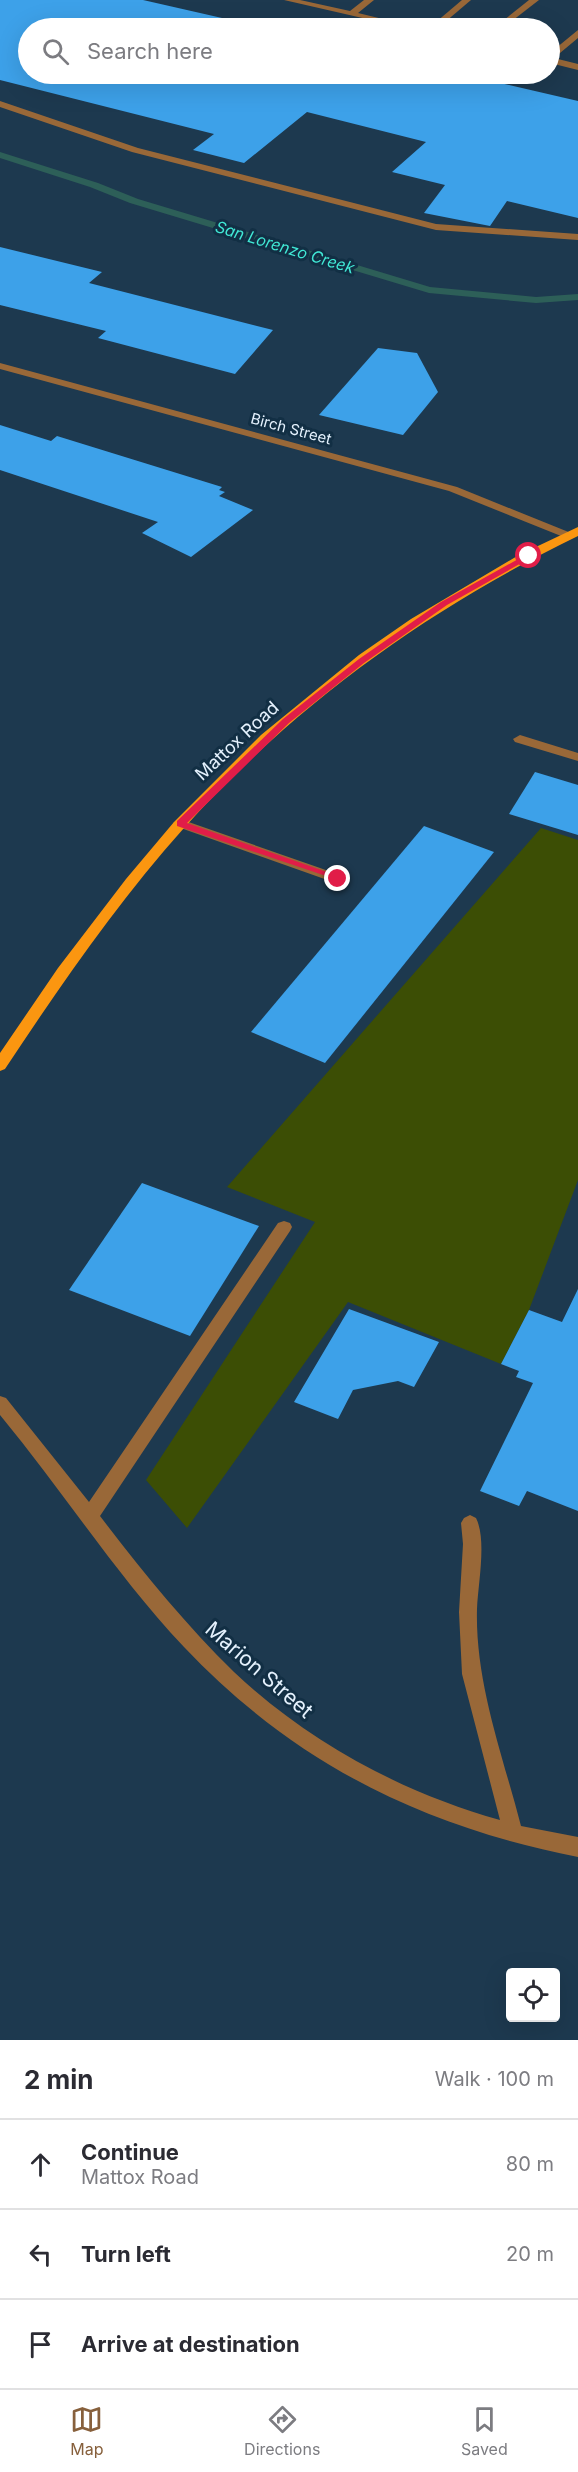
<!DOCTYPE html>
<html lang="en">
<head>
<meta charset="utf-8">
<style>
  body { margin:0; font-family:Inter,sans-serif; background:#f7f7f7; color:#2b2b33 }
  .controls { position:absolute; right:18px; bottom:18px; display:grid; overflow:hidden; border-radius:6px; box-shadow:0 6px 24px #0002 }
  .controls button { width:54px; height:54px; display:grid; place-items:center; padding:0; border:0; border-bottom:2px solid #e1e1e2; background:#fff; color:#2b2b33; font:30px sans-serif }
  .stop { position:absolute; width:18px; height:18px; margin:-14px; border:4px solid #e11d48; border-radius:50%; background:#fff }
  .stop.end { background:#e11d48; border-color:#fff; box-shadow:0 2px 6px #0008 }
  .list { margin:0; padding:0; list-style:none }
  h2 { display:flex; justify-content:space-between; align-items:center; height:78px; margin:0; padding:0 24px; font-size:26px }
  h2 small { font-size:20px; font-weight:400; color:#7c7c81 }
  .list li { display:grid; grid-template-columns:39px 1fr auto; gap:18px; align-items:center; box-sizing:border-box; height:90px; padding:0 24px; border-top:2px solid #e1e1e2 }
  .list b { display:block; font-size:22px; white-space:nowrap }
  .list p { margin:0; font-size:20px; white-space:nowrap; color:#7c7c81 }
  .list em { font-size:20px; font-style:normal; color:#7c7c81 }
  .icon { flex:none; width:33px; height:33px; fill:none; stroke:currentColor; stroke-width:2; stroke-linecap:round; stroke-linejoin:round }
  .map { position:relative; flex:none; width:578px; height:2040px; overflow:hidden }
  .search { position:absolute; background:#fff; box-shadow:0 6px 24px #0002; left:18px; right:18px; top:18px; height:66px; display:flex; align-items:center; gap:15px; box-sizing:border-box; padding:0 21px; border-radius:33px; color:#7c7c81; font-size:22px }
  .sheet { height:348px; background:#fff }
  nav { display:flex; justify-content:space-around; align-items:center; box-sizing:border-box; height:84px; border-top:2px solid #e1e1e2; background:#fff; font-size:16px; color:#7c7c81 }
  nav a { display:grid; justify-items:center; gap:3px }
  nav .on { color:#87603c }
  .map>svg:first-child { display:block }
</style>
</head>
<body>
<div class="map">
<svg width="578" height="2040" viewBox="0 0 578 2040">
  <rect width="100%" height="100%" fill="#1d394f"/>
  <polygon fill="#3c4e05" points="541,828 578,840 578,1180 529,1310 501,1364 348,1302 187,1528 146,1480 315,1222 227,1187"/>
  <g fill="none" stroke-linecap="round" stroke-linejoin="round">
    <polygon fill="#2d5f58" fill-rule="evenodd" points="0,152 98,183 138,199 430,287 536,297 578,294 578,300 536,303 429,293 130,203 90,187 0,158"/>
  </g>
  <g fill="#3da1e9">
    <polygon points="0,0 143,0 266,28 28,28 28,74 461,74 578,101 578,218 507,201 490,226 424,213 445,185 392,172 426,142 307,112 244,163 193,150 214,134 0,80"/>
    <polygon points="0,247 102,272 89,283 273,330 235,374 98,338 106,331 0,305"/>
    <polygon points="378,348 417,353 438,392 403,435 319,415"/>
    <polygon points="0,425 51,441 57,436 222,487 219,490 225,492 219,496 253,510 191,557 142,533 158,522 0,470"/>
    <polygon points="535,772 578,785 578,835 509,814"/>
    <polygon points="424,826 494,852 325,1063 251,1032"/>
    <polygon points="142,1183 259,1226 190,1336 69,1290"/>
    <polygon points="578,1289 578,1511 527,1491 519,1506 480,1491 533,1383 516,1377 519,1371 501,1364 529,1310 562,1322"/>
    <polygon points="349,1309 439,1342 414,1387 398,1381 353,1390 338,1419 294,1402"/>
  </g>
  <g fill="none" stroke-linecap="round" stroke-linejoin="round">
    <g fill="#996838" fill-rule="evenodd">
      <polygon points="284,0 300,0 350,11 364,0 374,0 358,13 420,28 406,28"/>
      <polygon points="462,0 471,0 438,28 429,28"/>
      <polygon points="529,0 539,0 503,28 494,28"/>
      <polygon points="578,30 578,38 554,58 578,64 578,70 550,63 550,53"/>
      <polygon points="0,101 138,148 436,224 578,234 578,240 436,230 132,152 0,107"/>
      <polygon points="0,363 457,487 576,535 570,539 566,538 449,491 0,369"/>
      <polygon points="520,735 578,753 578,761 515,742 513,739"/>
      <polygon points="180,819 343,876 345,879 343,882 333,882 175,826 173,823"/>
      <path d="M 284,1221 L 290,1223 L 292,1227 L 290,1231 L 100,1516 C 142,1571 185,1624 234,1672 C 308,1742 403,1793 500,1820 L 462,1674 L 459,1612 L 463,1544 L 461,1523 L 464,1518 L 470,1515 L 476,1518 C 487,1540 478,1584 477,1609 C 475,1683 503,1756 521,1826 L 578,1837 L 578,1857 C 421,1826 294,1763 184,1647 C 116,1575 63,1491 0,1415 L 0,1396 L 6,1398 L 89,1502 L 278,1223 Z"/>
    </g>
    <path fill="#fb9610" fill-rule="evenodd" d="M 578,527 L 578,536 C 429,608 294,705 184,828 C 117,903 60,986 5,1069 L 0,1071 L 0,1053 L 58,968 L 126,879 L 174,822 L 261,735 L 359,655 L 411,619 L 519,555 Z"/>
  </g>
  <polygon fill="#e11d48" points="529,553 532,557 447,605 364,663 289,723 187,823 341,877 341,881 177,826 177,821 283,719 359,659 441,602"/>
  <g text-anchor="middle" stroke-width="6" stroke-linejoin="round" paint-order="stroke">
    <g font-size="15" fill="#e4f1fd" stroke="#122f44">
      <text transform="translate(291 429) rotate(15)" y="5">Birch Street</text>
    </g>
    <g font-size="16" font-style="italic" fill="#41e8d5" stroke="#122f44">
      <text transform="translate(285 247) rotate(17)" y="6">San Lorenzo Creek</text>
    </g>
    <g font-size="18" fill="#e4f1fd" stroke="#122f44">
      <text transform="translate(237 741) rotate(-43)" y="6">Mattox Road</text>
    </g>
    <g font-size="21" fill="#e4f1fd" stroke="#122f44">
      <text transform="translate(259 1670) rotate(41)" y="7">Marion Street</text>
    </g>
  </g>
</svg>
<div class="controls">
<button><svg class="icon" aria-label="locate" viewBox="0 0 24 24"><circle cx="12" cy="12" r="6"/><path d="M12 2v4M12 18v4M2 12h4M18 12h4"/></svg></button>
</div>
<div class="stop" style="left:529px;top:556px"></div>
<div class="stop end" style="left:338px;top:879px"></div>
<div class="search"><svg class="icon" aria-label="search" viewBox="0 0 24 24"><circle cx="10" cy="10" r="6"/><path d="M15 15l6 6"/></svg>Search here</div>
</div>
<section class="sheet">
<h2>2 min<small>Walk · 100 m</small></h2>
<ul class="list">
<li><svg class="icon" aria-label="ahead" viewBox="0 0 24 24"><path d="M12 20V5M6 11l6-6 6 6"/></svg><div><b>Continue</b><p>Mattox Road</p></div><em>80 m</em></li>
<li><svg class="icon" aria-label="left" viewBox="0 0 24 24"><path d="M17 20v-9H6M10 6l-5 5 5 5"/></svg><div><b>Turn left</b></div><em>20 m</em></li>
<li><svg class="icon" aria-label="arrive" viewBox="0 0 24 24"><path d="M6 21V4h12l-3 4 3 4H6"/></svg><div><b>Arrive at destination</b></div></li>
</ul>
</section>
<nav>
<a class="on"><svg class="icon" aria-label="map" viewBox="0 0 24 24"><path d="M3 6l6-2 6 2 6-2v14l-6 2-6-2-6 2zM9 4v14M15 6v14"/></svg>Map</a>
<a><svg class="icon" aria-label="directions" viewBox="0 0 24 24"><path d="M12 3l9 9-9 9-9-9zM9 14v-3h6M13 9l2 2-2 2"/></svg>Directions</a>
<a><svg class="icon" aria-label="saved" viewBox="0 0 24 24"><path d="M7 4h10v16l-5-4-5 4z"/></svg>Saved</a>
</nav>
</body>
</html>
